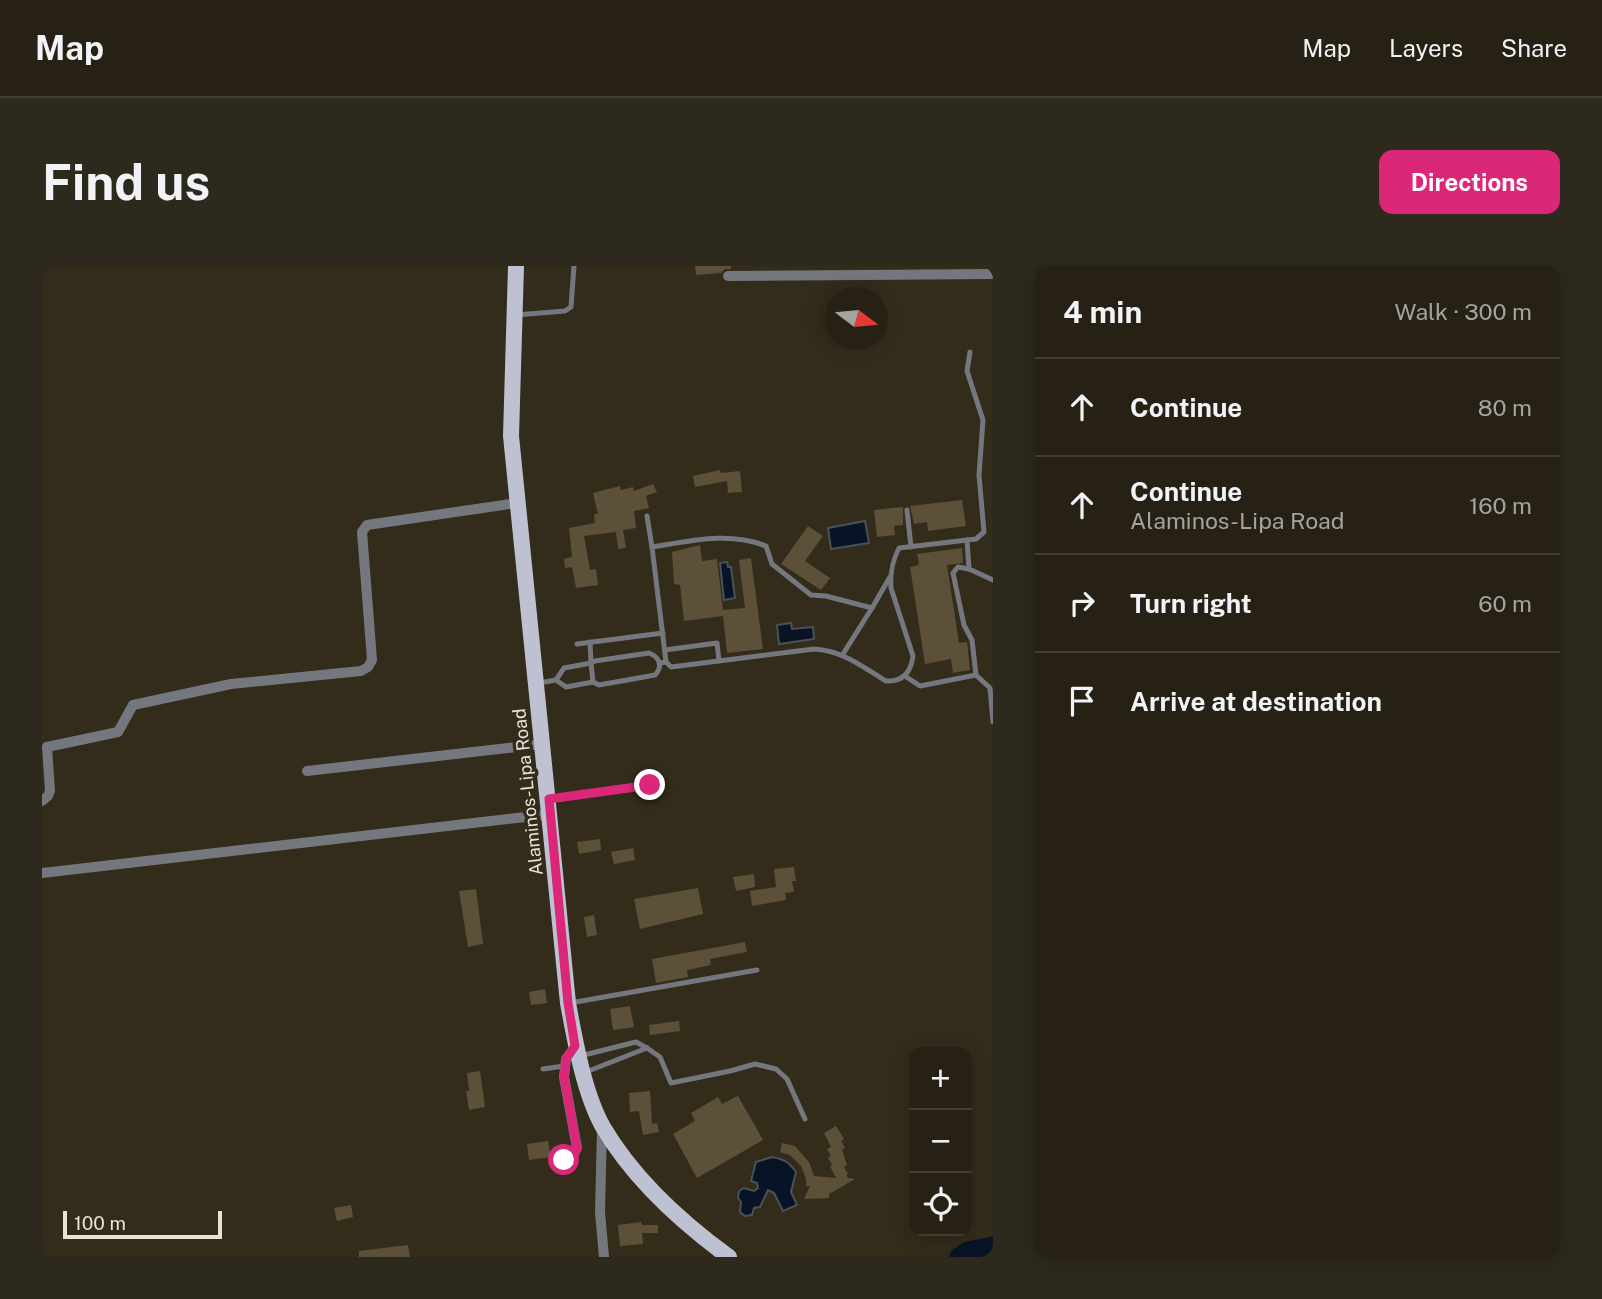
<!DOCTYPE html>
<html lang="en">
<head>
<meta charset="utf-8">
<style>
  body { margin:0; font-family:"Public Sans",sans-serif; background:#2e291d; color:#f1f3f6 }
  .controls { position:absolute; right:21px; bottom:21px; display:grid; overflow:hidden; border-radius:14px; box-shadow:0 4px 18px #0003 }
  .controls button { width:63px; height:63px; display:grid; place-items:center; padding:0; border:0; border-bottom:2px solid #423e34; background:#262114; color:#f1f3f6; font:35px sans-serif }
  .compass { position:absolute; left:783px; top:21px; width:63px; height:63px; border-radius:50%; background:#262114; box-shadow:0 4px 18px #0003; rotate:106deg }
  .scale { position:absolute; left:21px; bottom:18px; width:159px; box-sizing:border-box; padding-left:7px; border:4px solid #e8e3d9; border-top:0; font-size:19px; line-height:24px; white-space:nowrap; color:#e8e3d9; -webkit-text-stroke:5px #332c1b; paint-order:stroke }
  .stop { position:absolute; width:21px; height:21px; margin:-16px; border:5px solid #db2777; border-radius:50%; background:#fff }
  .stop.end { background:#db2777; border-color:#fff; box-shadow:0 2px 7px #0008 }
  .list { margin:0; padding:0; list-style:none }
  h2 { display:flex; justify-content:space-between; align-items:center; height:91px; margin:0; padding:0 28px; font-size:30px }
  h2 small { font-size:23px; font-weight:400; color:#a4a3a0 }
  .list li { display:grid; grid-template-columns:46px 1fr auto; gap:21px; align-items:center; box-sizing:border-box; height:98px; padding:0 28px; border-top:2px solid #423e34 }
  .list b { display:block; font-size:26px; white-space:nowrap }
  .list p { margin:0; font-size:23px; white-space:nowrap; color:#a4a3a0 }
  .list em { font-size:23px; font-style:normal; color:#a4a3a0 }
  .icon { flex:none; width:38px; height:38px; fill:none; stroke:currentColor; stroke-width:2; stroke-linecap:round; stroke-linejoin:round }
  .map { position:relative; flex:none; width:951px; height:991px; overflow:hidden; border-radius:14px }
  header { display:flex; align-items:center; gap:42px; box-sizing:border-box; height:98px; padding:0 35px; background:#262114; border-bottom:2px solid #423e34 }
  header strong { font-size:33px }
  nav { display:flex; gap:38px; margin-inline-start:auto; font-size:24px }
  .intro { display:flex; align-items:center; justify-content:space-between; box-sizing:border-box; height:168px; padding:0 42px }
  h1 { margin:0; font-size:49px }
  .button { padding:18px 32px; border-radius:14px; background:#db2777; color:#fff; font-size:24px; font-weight:700 }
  main { display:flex; gap:42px; padding:0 42px }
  aside { flex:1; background:#262114; border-radius:14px; box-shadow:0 4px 18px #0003 }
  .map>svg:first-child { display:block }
</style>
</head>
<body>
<header>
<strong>Map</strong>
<nav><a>Map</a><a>Layers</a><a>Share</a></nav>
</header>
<div class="intro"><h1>Find us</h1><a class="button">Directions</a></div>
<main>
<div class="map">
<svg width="951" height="991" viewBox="0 0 951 991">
  <rect width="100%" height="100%" fill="#332c1b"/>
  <g fill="#081325" stroke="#4b515b" stroke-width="2">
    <polygon points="823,255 827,277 789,283 786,262"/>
    <polygon points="685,296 686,301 689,301 693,332 682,334 678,297"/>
    <polygon points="749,357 750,363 771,361 772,373 737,378 735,359"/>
    <path d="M 730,891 C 741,893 747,896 754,906 L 749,926 L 755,939 L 741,945 L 732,927 L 726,924 L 718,941 L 712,942 L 710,949 L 703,950 L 698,946 L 699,936 L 696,932 L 697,925 L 702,922 L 712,925 L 716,922 L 715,917 L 709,915 L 714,896 Z"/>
  </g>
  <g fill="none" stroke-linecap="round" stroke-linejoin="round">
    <polyline stroke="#081325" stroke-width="19" points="917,991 926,985 951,980"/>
  </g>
  <g fill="#5c5038">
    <polygon points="653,0 689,0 689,3 683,3 679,7 654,9"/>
    <polygon points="678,204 679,207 698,205 700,226 686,227 685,215 653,221 651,210"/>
    <polygon points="611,218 615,226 604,230 607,242 592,245 594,262 581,264 584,282 576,283 574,266 542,270 548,304 554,303 556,319 534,322 530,301 523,302 522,293 530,291 527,262 553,257 552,248 556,248 551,227 578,220 579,224 591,221 592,225"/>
    <polygon points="920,234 924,260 886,265 885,256 872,258 868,240"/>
    <polygon points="861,241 861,259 852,260 853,269 835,271 832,244"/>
    <polygon points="766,260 781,270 763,295 788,312 779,324 739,298"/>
    <polygon points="658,279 660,295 675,293 681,344 703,342 697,294 709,292 721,383 685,387 681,350 642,355 638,319 632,318 630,286"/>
    <polygon points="920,282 921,297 905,299 917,377 925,376 928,404 911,407 909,393 883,398 868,301 877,299 875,288"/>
    <polygon points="558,573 559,584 537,588 535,576"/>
    <polygon points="591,582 593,594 572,598 569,586"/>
    <polygon points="752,601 754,615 750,615 752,626 743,627 744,634 710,640 708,625 734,621 732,603"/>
    <polygon points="712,608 713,621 694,625 691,611"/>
    <polygon points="656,622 661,648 598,663 592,633"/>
    <polygon points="434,623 441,678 426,681 417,625"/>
    <polygon points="552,649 555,669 545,671 542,651"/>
    <polygon points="703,676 705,686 668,693 669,699 645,704 646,711 614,717 610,693"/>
    <polygon points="503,723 505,737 489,739 487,726"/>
    <polygon points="588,740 592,761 571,764 568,743"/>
    <polygon points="637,755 638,765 608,769 607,759"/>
    <polygon points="438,805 443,841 427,844 424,825 427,825 425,807"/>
    <polygon points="608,825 610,858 615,857 617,866 601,869 597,845 588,846 587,827"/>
    <polygon points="696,830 721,874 655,912 631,868 653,855 649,847 676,831 680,838"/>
    <polygon points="794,860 802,873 799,875 803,882 800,884 805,899 802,901 806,908 804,909 806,912 813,913 787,928 787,932 762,933 768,920 764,920 764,913 759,900 748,889 738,886 740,877 753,880 767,896 772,910 794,912 788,900 790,899 786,892 789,890 785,883 789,881 782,867"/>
    <polygon points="506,875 509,891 487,894 485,878"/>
    <polygon points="309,939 311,951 295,955 292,942"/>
    <polygon points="599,956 600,959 616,959 616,967 600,967 601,978 578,980 576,959"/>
    <polygon points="366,979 368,991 317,991 317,985"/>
  </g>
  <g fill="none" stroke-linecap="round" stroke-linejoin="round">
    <g stroke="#75777f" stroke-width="5">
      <polyline points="474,49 523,45 529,41 532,0"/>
      <polyline points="865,244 869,281"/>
      <polyline points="605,250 610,281"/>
      <polyline points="925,274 927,303"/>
      <polyline points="535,378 621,367"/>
      <polyline points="623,384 675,377 677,395"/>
      <path d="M 607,387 C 618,391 621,401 613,409 L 557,419 L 551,416 L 549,397 L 553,395 Z"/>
      <polyline points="801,388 830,342"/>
      <path d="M 624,396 L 610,281 C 648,275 687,265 724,280 L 730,298 L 769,329 L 784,330 L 830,342 L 848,311"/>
      <path d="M 618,397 L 624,396 L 629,401 L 772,383 C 802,385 819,400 844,415 C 861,416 869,406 871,390 L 849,322 C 848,307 850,296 857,282 L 934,273 L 942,266 L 937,209 L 941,154 L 925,105 L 928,86"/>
      <polyline points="934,409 930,374 922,359 911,307 916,301 927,303 951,314"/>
      <polyline points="863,410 878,420 934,409 948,422 951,456"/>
      <polyline points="514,414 522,402 549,397 548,376"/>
      <polyline points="497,417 514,414 524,421 551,416"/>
      <polyline points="507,533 608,519"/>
      <polyline points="528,737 715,704"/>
      <polyline points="538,790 594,776 605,782"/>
      <polyline points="501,803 522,800"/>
      <polyline points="544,806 605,782 618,791 629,817 688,805 713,798 734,803 745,813 763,853"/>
    </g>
    <g stroke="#75777f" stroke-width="10">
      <polyline points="686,10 951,8"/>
      <polyline points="265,505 501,478"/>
      <polyline points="0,535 6,530 8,525 5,481 76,466 91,439 189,418 319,405 326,401 330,394 320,266 325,259 475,237"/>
      <polyline points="0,607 509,548"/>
      <polyline points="560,863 558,946 562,991"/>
      <polyline points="514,896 530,892 535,882 522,811 524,793 533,781"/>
    </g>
    <path stroke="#bec1d2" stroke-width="16" d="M 474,0 L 469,170 L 526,737 C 533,775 542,827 561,861 C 591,912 639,956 687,991"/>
  </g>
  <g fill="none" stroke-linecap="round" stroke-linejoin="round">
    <polyline stroke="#db2777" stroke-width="9" points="522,894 530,892 535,882 522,811 524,793 533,780 526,737 507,533 608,519"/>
  </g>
  <g text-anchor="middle" stroke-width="7" stroke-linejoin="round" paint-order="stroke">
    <g font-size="18" fill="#e8e3d9" stroke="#332c1b">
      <text transform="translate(486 526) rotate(-96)" y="6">Alaminos-Lipa Road</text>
    </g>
  </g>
</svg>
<div class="controls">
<button>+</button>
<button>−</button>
<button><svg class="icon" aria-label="locate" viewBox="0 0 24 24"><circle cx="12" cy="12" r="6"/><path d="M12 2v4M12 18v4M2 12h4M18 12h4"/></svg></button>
</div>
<svg class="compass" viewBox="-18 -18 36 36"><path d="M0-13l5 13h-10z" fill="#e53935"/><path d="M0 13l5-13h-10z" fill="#a4a3a0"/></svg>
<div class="scale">100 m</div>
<div class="stop" style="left:522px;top:894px"></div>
<div class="stop end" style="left:608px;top:519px"></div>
</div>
<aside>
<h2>4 min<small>Walk · 300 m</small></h2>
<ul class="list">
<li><svg class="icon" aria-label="ahead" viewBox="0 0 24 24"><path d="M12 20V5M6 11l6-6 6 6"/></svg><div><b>Continue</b></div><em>80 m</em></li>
<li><svg class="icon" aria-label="ahead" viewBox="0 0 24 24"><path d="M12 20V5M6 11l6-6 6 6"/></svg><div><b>Continue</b><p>Alaminos-Lipa Road</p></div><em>160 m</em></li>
<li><svg class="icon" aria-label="right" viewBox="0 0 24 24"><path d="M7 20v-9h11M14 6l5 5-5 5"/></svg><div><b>Turn right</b></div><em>60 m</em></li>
<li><svg class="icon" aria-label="arrive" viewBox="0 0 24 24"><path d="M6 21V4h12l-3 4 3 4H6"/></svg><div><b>Arrive at destination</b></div></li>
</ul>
</aside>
</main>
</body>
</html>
